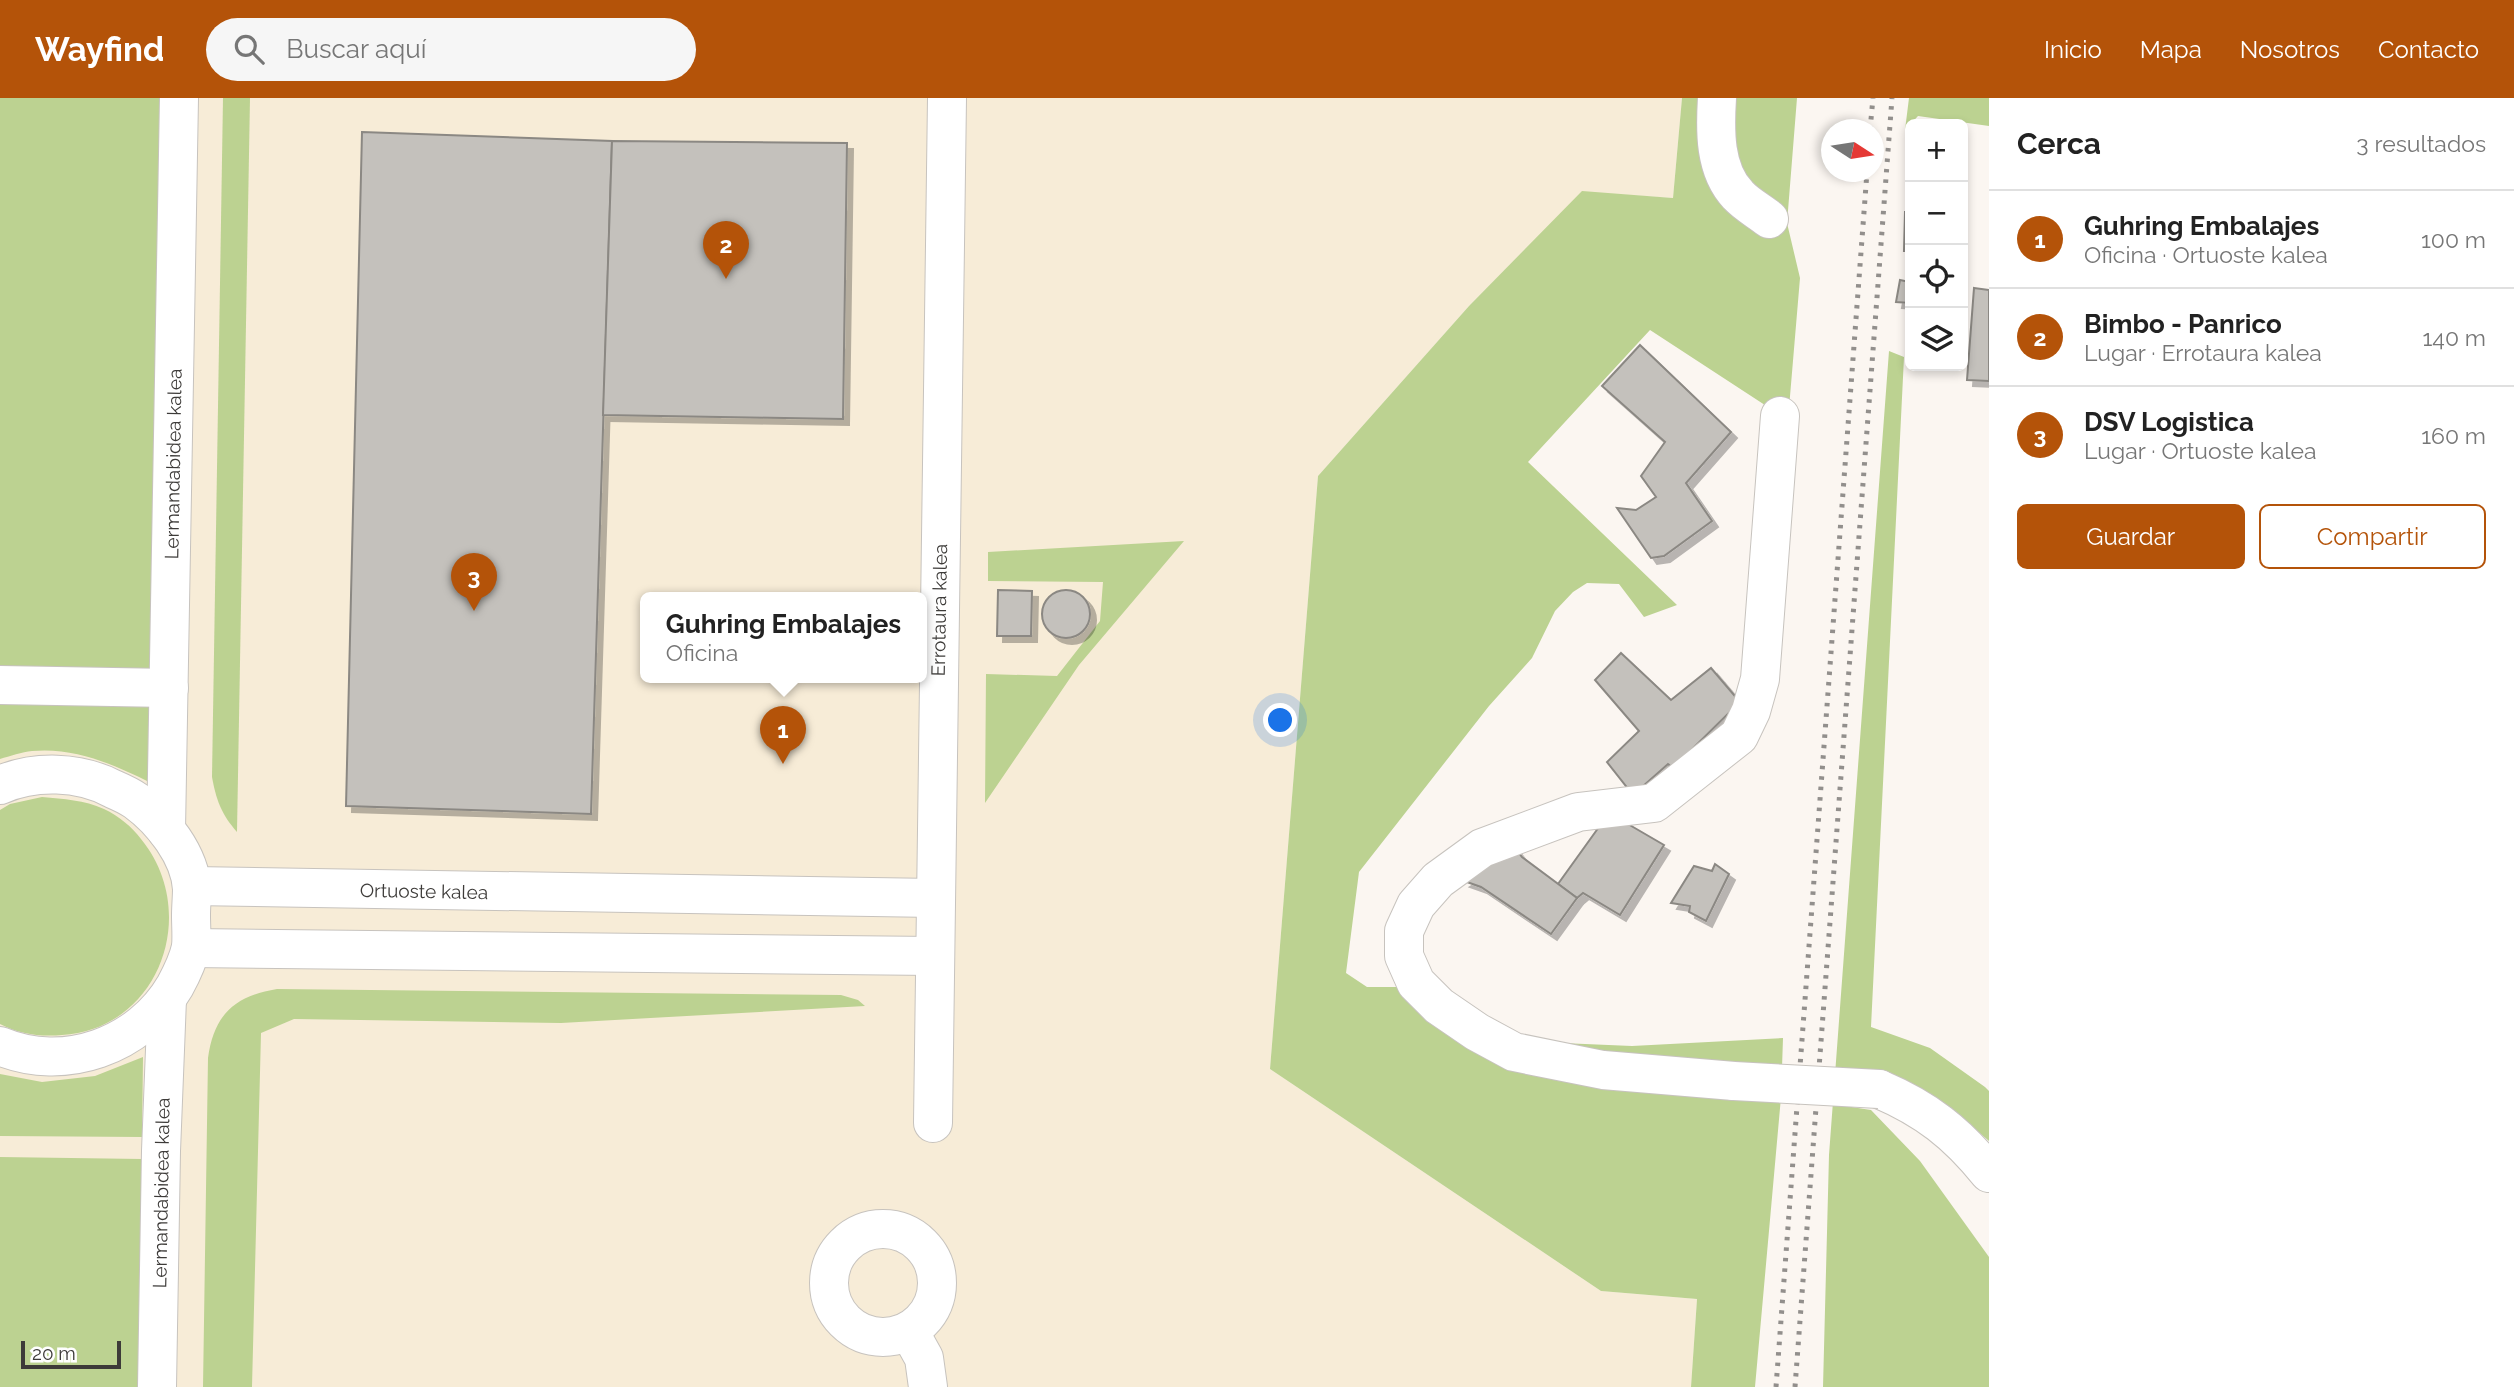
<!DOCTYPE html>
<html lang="es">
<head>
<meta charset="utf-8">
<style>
  body { margin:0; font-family:Raleway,sans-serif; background:#f6f6f6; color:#222 }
  .controls { position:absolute; right:21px; top:21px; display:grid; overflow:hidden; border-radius:10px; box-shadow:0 4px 10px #0003 }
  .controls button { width:63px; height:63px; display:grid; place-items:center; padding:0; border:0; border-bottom:2px solid #e0e0e0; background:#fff; color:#222; font:35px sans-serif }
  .compass { position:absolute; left:1821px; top:21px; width:63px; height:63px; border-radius:50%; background:#fff; box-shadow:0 4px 10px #0003; rotate:102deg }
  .scale { position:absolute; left:21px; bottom:18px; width:100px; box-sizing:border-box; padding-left:7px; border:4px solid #3d3b39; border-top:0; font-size:19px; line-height:24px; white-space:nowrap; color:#3d3b39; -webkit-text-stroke:5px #fff; paint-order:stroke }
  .you { position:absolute; left:1281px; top:623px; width:24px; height:24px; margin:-18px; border:5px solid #fff; border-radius:50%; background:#1a73e8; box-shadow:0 0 0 10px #1a73e833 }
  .badge { display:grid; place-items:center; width:46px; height:46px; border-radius:50%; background:#b45309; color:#fff; font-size:23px; font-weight:700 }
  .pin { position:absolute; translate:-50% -58px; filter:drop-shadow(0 2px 4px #0008) }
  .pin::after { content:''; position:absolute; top:37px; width:24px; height:21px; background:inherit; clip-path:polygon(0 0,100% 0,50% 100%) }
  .popup { position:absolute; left:640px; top:494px; width:287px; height:91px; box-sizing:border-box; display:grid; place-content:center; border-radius:10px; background:#fff; filter:drop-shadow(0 2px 5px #0005); font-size:23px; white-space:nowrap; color:#767676 }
  .popup b { font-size:26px; color:#222 }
  .popup::after { content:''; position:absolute; left:50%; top:100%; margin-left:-14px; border:14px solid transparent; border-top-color:#fff }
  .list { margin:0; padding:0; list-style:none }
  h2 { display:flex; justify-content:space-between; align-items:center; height:91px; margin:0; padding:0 28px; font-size:30px }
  h2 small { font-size:23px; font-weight:400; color:#767676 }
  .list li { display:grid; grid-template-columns:46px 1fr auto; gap:21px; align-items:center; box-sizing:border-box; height:98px; padding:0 28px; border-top:2px solid #e0e0e0 }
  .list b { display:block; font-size:26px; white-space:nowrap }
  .list p { margin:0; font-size:23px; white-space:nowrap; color:#767676 }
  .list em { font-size:23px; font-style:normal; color:#767676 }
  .actions { display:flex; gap:14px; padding:21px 28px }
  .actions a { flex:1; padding:16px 0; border:2px solid #b45309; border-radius:10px; text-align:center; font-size:24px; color:#b45309 }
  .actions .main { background:#b45309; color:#fff }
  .icon { flex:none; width:38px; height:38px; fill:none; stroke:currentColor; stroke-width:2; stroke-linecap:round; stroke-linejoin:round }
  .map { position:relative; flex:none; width:1989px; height:1289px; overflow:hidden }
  header { display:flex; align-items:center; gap:42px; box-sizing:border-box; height:98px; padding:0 35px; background:#b45309; color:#fff }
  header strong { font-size:33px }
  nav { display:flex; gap:38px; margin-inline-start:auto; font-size:24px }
  .search { width:490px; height:63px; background:#f6f6f6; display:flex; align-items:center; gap:18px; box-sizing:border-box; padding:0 24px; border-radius:38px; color:#767676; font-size:26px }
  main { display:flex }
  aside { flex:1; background:#fff }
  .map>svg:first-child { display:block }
</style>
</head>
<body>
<header>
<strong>Wayfind</strong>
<div class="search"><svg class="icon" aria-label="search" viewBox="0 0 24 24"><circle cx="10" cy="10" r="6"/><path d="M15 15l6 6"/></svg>Buscar aquí</div>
<nav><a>Inicio</a><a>Mapa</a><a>Nosotros</a><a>Contacto</a></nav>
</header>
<main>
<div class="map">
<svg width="1989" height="1289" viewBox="0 0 1989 1289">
  <defs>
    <filter id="shadow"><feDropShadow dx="6" dy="6" stdDeviation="0" flood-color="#0004"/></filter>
  </defs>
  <rect width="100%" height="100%" fill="#fbf6f1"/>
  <path fill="#f7ecd7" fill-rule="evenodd" d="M 0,0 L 1682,0 L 1673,100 L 1582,94 L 1469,208 L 1318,378 L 1270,971 L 1601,1193 L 1697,1201 L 1691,1289 L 0,1289 ZM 645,500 L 921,500 L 921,580 L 645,580 Z"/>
  <g fill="#bcd291">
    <polygon points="0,0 160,0 151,576 0,573"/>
    <path d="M 223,0 L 250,0 L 237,734 C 221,716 216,701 212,679 Z"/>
    <polygon points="1682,0 1707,0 1736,79 1727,0 1797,0 1787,125 1800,180 1789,310 1771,311 1650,232 1528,364 1677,507 1644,519 1619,486 1587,485 1573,494 1555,513 1532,560 1489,608 1359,774 1346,875 1367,889 1405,889 1429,915 1781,999 1755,1289 1691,1289 1697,1201 1601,1193 1270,971 1318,378 1469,208 1582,93 1673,100"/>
    <polygon points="1909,0 1989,0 1989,28 1918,18 1905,32"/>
    <polygon points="1889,253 1904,259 1871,929 1930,950 1985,989 1989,993 1989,1043 1953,1012 1845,1008 1871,1012 1920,1063 1989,1159 1989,1289 1823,1289 1829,1057"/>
    <polygon points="1184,443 1079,567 985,705 986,576 1057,578 1100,523 1103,484 988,483 988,454"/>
    <path d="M 0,595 L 151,597 L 149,684 C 113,666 74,649 32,653 C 22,654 10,658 0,661 Z"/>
    <path d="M 42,699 C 64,701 84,702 104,711 C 119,718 132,729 141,741 C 201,814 160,931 62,937 C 40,939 19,936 0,926 L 0,712 L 10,706 Z"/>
    <path d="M 277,891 L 841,897 L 858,902 L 865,908 L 561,925 L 294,921 L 261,935 L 252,1289 L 203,1289 L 208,960 C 214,917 234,898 277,891 Z"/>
    <polygon points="1783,940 1782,970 1705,966 1538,944 1632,948"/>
    <polygon points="143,959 142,1039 0,1038 0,976 42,984 95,978"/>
    <polygon points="0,1059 142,1061 138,1289 0,1289"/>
  </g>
  <g fill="#c4c1bc" stroke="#8b8883" stroke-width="2" filter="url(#shadow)">
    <polygon points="362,34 612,43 591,716 346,708"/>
    <polygon points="612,43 847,45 843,321 603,317"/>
    <polygon points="1907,110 1910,110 1910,153 1904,153 1905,114 1907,114"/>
    <polygon points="1900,182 1910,184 1910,205 1896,204"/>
    <polygon points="1974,190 1989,192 1989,283 1967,282"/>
    <polygon points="1640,247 1731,334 1686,385 1712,423 1664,458 1651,460 1617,410 1636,412 1656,399 1641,378 1665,344 1602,288"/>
    <polygon points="998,492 1032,493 1031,538 997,538"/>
    <circle cx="1066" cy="516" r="24"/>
    <polygon points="1621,555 1671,602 1711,570 1740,604 1673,670 1668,666 1633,697 1607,664 1639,633 1595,582"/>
    <polygon points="1609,715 1664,747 1620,817 1583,795 1577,800 1558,786"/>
    <polygon points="1516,751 1522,759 1577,800 1551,836 1481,789 1464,783"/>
    <polygon points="1715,766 1729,776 1706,823 1689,814 1690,808 1671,805 1694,768 1712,773"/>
  </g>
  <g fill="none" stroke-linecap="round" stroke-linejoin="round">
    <g stroke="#c7c3be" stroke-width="40">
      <g id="minor">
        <path d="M 1717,0 C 1715,32 1714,72 1738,97 C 1746,106 1759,113 1769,121"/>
        <polyline points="0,587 169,590"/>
        <path d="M 0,687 C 35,672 79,673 113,691 C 120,694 129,698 136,703 C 162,722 190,757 192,791 C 192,799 191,809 191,817 C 191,828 192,839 191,849 C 188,863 181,877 175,888 C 140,948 64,975 0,948"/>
        <polyline points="166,732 179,0"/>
        <polyline points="192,788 935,800"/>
        <polyline points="191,850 934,858"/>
        <polyline points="1734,983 1603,972 1514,954 1477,934 1439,908 1416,885 1404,858 1404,833 1416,807 1438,782 1482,750 1578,714 1654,705 1739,638 1751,613 1760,581 1780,318"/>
        <path d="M 1879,991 C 1926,1011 1957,1035 1989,1075"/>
        <polyline points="933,1025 947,0"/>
        <circle cx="883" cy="1185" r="54"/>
        <polyline points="909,1233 924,1260 928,1289"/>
        <polyline points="157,1289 161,1053 167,901"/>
      </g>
    </g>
    <use href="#minor" stroke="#fff" stroke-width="38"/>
    <g stroke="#928f8c" stroke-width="5" stroke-dasharray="3.5 7" stroke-linecap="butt">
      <polyline points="1870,32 1873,0"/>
      <polyline points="1776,1289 1867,74"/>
      <polyline points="1795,1289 1892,0"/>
    </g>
    <g stroke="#c7c3be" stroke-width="40" stroke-linecap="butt">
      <polyline id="minor-bridge" points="1734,983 1879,991"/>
    </g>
    <use href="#minor-bridge" stroke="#fff" stroke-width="38"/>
  </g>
  <g text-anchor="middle" stroke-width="5" stroke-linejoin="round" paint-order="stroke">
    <g font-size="19" fill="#3d3b39" stroke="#fff">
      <text transform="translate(173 366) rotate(-89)" y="7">Lermandabidea kalea</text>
      <text transform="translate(939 512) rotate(-89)" y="7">Errotaura kalea</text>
      <text transform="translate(424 793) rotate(1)" y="7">Ortuoste kalea</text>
      <text transform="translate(161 1095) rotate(-89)" y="7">Lermandabidea kalea</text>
    </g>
  </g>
</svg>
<div class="controls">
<button>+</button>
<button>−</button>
<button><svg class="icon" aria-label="locate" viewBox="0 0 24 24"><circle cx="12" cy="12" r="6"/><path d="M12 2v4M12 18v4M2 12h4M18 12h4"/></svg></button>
<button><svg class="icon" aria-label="layers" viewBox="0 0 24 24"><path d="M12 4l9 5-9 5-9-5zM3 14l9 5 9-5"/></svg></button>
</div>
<svg class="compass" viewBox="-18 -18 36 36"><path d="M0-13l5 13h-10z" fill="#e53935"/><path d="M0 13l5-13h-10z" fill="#767676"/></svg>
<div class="scale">20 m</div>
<div class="you"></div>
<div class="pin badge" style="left:783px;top:666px">1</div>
<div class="popup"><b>Guhring Embalajes</b>Oficina</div>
<div class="pin badge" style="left:726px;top:181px">2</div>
<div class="pin badge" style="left:474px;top:513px">3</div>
</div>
<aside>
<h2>Cerca<small>3 resultados</small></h2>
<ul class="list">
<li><span class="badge">1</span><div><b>Guhring Embalajes</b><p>Oficina · Ortuoste kalea</p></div><em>100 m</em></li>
<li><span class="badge">2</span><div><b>Bimbo - Panrico</b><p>Lugar · Errotaura kalea</p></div><em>140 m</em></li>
<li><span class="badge">3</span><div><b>DSV Logistica</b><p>Lugar · Ortuoste kalea</p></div><em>160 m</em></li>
</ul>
<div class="actions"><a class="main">Guardar</a><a>Compartir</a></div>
</aside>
</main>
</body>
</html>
